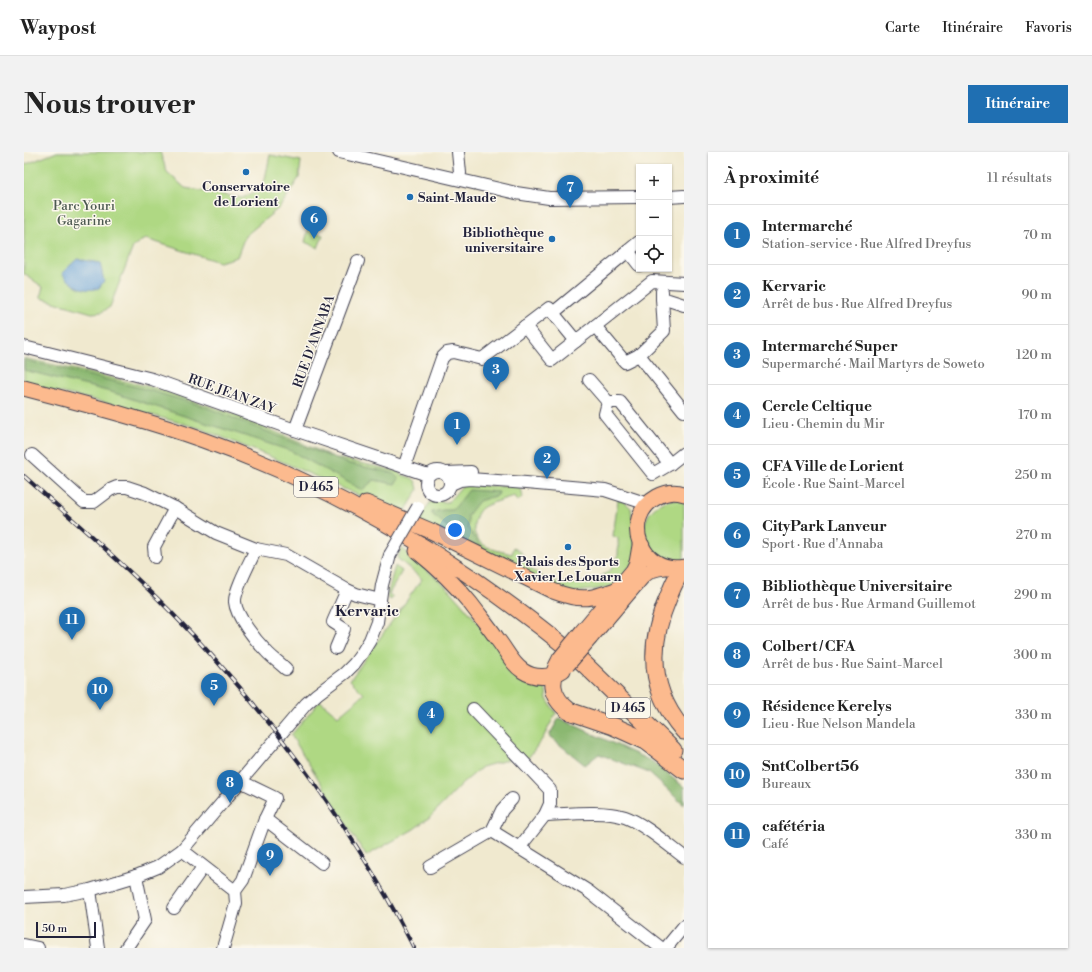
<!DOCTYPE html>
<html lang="fr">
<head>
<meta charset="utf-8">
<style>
  body { margin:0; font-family:"Libre Bodoni",serif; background:#f2f2f2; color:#222 }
  .controls { position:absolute; right:12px; top:12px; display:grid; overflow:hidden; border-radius:0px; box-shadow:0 1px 3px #0004 }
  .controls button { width:36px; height:36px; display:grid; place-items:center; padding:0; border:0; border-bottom:1px solid #e0e0e0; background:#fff; color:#222; font:20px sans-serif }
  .scale { position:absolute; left:12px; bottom:10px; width:60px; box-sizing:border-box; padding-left:4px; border:2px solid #22223b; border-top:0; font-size:11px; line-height:14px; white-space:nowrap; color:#22223b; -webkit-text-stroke:3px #fbf7ec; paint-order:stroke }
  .you { position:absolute; left:431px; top:378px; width:14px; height:14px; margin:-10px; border:3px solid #fff; border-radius:50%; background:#1a73e8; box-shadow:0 0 0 6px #1a73e833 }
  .badge { display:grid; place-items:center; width:26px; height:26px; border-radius:50%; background:#1f6fb2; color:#fff; font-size:13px; font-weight:700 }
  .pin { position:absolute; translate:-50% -33px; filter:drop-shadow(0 1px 2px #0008) }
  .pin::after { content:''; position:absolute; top:21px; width:14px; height:12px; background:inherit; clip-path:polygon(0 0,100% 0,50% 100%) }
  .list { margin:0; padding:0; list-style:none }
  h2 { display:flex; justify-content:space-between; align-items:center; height:52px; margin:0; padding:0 16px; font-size:17px }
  h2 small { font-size:13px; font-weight:400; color:#767676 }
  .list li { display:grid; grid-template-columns:26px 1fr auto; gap:12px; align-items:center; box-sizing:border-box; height:60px; padding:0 16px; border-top:1px solid #e0e0e0 }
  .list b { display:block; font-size:15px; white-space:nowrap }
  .list p { margin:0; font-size:13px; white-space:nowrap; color:#767676 }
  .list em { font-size:13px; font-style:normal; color:#767676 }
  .icon { flex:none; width:22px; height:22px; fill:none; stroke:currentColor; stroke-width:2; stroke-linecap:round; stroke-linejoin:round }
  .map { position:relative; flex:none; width:660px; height:796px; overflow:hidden; border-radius:0px }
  header { display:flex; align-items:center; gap:24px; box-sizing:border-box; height:56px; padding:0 20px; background:#fff; border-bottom:1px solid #e0e0e0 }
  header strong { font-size:19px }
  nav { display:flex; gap:22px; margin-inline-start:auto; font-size:14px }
  .intro { display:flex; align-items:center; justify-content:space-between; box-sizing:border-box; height:96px; padding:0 24px }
  h1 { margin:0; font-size:28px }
  .button { padding:10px 18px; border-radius:0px; background:#1f6fb2; color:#fff; font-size:14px; font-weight:700 }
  main { display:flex; gap:24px; padding:0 24px }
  aside { flex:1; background:#fff; border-radius:0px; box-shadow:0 1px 3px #0004 }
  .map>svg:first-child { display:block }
</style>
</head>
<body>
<header>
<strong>Waypost</strong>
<nav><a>Carte</a><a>Itinéraire</a><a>Favoris</a></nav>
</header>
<div class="intro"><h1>Nous trouver</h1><a class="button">Itinéraire</a></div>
<main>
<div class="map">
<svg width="660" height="796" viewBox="0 0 660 796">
  <rect width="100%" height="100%" fill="#fbf7ec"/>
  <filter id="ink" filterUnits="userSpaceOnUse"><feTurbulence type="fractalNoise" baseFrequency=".025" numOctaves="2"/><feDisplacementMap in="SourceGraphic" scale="8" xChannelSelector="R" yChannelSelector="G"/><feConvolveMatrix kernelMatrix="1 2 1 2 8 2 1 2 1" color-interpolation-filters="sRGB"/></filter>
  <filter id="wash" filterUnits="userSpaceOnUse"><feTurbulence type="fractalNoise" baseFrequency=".012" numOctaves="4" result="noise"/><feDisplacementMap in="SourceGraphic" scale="16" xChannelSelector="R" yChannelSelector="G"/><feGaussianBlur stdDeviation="0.9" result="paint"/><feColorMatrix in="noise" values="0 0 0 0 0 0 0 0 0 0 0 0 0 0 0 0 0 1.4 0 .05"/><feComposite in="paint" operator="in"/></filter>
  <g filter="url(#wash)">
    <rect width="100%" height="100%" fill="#f0e9cf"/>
    <g fill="#afd883" stroke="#687d5f">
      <polygon points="33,0 136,0 143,20 161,36 218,46 229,41 238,34 241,27 246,3 277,9 275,26 256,55 221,84 213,105 195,110 122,87 115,90 109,95 86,155 78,160 68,161 20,147 16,145 19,135 0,122 0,93 1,90 0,89 0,13"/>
      <polygon points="284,78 299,83 294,96 281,90"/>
      <path d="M 0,206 L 131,236 L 210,262 L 312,306 L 373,319 C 384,329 391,320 394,338 L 379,363 L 252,307 L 175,276 L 87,252 L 0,232 Z"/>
      <path d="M 439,333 L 496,335 L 498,345 L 496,347 L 493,349 L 490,344 C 483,346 463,352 458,356 C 453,360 451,367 450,373 C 449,395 471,398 488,402 L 490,395 C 503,402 498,409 506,416 C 511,420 519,426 525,428 C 546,436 583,431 593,408 C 595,402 594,393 594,386 L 589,384 L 594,348 L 601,350 L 607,356 L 613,407 L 590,435 L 544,441 L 394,369 L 407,349 L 424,350 Z"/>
      <path d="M 648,347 L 660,348 L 660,408 C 650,409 641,409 633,404 C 630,402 628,397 626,394 C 612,373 626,353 648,347 Z"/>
      <polygon points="378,396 426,438 504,529 521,534 523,547 532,561 519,586 502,609 490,606 458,615 438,632 407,664 390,677 342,704 267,583 296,549 314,564 340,542 326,528 398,427 373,406"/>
      <polygon points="371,414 378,419 365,442 369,445 367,448 364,446 363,443"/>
    </g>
    <g fill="#8bb871" stroke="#566d56">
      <polygon points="0,208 121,237 179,254 322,311 369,321 375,327 371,332 350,328 338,338 267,299 87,240 0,218"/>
      <polygon points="445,338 475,340 474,343 455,349 444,363 444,376 459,397 442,390 408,362 408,360 419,358 429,358"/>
      <polygon points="535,566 629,610 660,635 660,653 625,621 575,602 561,613 525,584"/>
    </g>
    <path fill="#67a1d6" stroke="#446288" d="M 53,107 L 76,111 L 80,129 L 75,136 C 60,141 47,133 38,121 Z"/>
  </g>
  <g filter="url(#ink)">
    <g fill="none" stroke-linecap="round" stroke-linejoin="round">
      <g stroke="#414051" stroke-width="14">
        <g id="minor">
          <polyline points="315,0 492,41 525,46 615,45"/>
          <polyline points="434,0 436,21 434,27"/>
          <polyline points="645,45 660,44"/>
          <polyline points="604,99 615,90"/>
          <polyline points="638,139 638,146 660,153"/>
          <polyline points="638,146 640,179 615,203 660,259"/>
          <polyline points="529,161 604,99 615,113"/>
          <polyline points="501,174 528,208 552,189"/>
          <polyline points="571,174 601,210 615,203"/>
          <polyline points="0,195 128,227 271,278 404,323"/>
          <polyline points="565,228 584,250 581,262 629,322 646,312 660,301"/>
          <polyline points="584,250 596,250 646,312"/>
          <polyline points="271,278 334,109"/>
          <polyline points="8,303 60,350 70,350 86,338 93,335 103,335 121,341 151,356 192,381 232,397 262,403 323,438 332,442 356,448"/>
          <polyline points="380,315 418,206 423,201 429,200 458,207 525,156 552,189 628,129 660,131"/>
          <circle cx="414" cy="331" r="12"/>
          <polyline points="422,321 447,320"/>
          <polyline points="427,332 436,328 446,327 502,331 581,338 624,352"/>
          <path d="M 232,397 C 227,408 210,439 211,450 C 212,464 232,489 242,499 C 248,506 256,511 262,517"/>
          <polyline points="131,405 130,395 151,356"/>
          <polyline points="312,496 320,477 309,470 323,438"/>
          <polyline points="449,557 526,638 526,652 521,663 495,696"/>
          <path d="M 521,663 C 545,662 579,658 601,665 C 619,671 644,693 660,705"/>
          <polyline points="241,667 298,711"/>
          <polyline points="468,679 564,739 637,796"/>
          <polyline points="158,698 211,739 212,751 199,796"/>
          <polyline points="406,715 468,679 478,658 488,647"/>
          <polyline points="66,738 74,796"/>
          <polyline points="211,739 219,728 241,667 251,646 216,629"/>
          <polyline points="0,745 40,743 66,738 112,724 134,715 158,698 282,552 293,542 321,521 330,512 338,501 346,488 353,470 358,433 366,403"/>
          <polyline points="150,756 179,715"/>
          <polyline points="0,793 14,796"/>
          <polyline points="102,796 121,768 112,724"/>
          <polyline points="642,796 660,774"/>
        </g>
      </g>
      <g stroke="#414051" stroke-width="17">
        <g id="major">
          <path d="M 0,236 C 60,252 120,267 179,288 C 315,336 439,411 550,502"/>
          <path d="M 660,342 C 651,339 642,340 633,345 C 595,366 617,423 660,415"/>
          <path d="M 342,351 L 407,379 L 529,439 C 558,450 568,447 597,436"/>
          <path d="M 393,399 C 413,415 431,432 447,452 C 456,464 466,476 474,488 C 482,498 488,512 499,519 C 511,527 527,526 539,518"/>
          <path d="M 566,486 L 618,425 C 625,418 631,416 641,415"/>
        </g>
      </g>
      <g stroke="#414051" stroke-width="19">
        <g id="highway">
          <path d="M 660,417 C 652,424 648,436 644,446 C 624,493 625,539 660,579"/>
          <polyline points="559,480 610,419 614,411 617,394"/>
          <polyline points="550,502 649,598"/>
          <path d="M 537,507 C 525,528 525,543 545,559 L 589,574 L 622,589 L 660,618"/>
        </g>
      </g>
      <use href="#minor" stroke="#fff" stroke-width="12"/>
      <use href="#major" stroke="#fcba8e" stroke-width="15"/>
      <use href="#highway" stroke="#fcba8e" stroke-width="17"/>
      <g stroke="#22223b" stroke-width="4">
        <path id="rail" d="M 0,324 C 49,368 99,411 145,458 C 243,558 327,672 390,796"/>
      </g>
      <use href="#rail" stroke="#fbf7ec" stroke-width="2.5" stroke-dasharray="8" stroke-linecap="butt"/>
      <g stroke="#414051" stroke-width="14" stroke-linecap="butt">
        <polyline id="minor-bridge" points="366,403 394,355"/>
      </g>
      <g stroke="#414051" stroke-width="17" stroke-linecap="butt">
        <polyline id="major-bridge" points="543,513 566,486"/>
      </g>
      <g stroke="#414051" stroke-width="19" stroke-linecap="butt">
        <polyline id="highway-bridge" points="537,507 559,480"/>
      </g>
      <use href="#minor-bridge" stroke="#fff" stroke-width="12"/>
      <use href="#major-bridge" stroke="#fcba8e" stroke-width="15"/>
      <use href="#highway-bridge" stroke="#fcba8e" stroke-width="17"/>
    </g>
  </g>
  <g fill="#1f6fb2" stroke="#fbf7ec" stroke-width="1.5">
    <circle cx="222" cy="20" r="4"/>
    <circle cx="386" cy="45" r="4"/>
    <circle cx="528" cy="87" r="4"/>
    <circle cx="544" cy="395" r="4"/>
  </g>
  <g text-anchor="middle" stroke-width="3" stroke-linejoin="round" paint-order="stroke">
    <g fill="#fbf7ec" stroke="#636270" stroke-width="1">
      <rect x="270" y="325" width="44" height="20" rx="3"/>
      <rect x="582" y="546" width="44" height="20" rx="3"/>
    </g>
    <g font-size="12" font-weight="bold" fill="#22223b">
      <text x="292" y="339">D 465</text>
      <text x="604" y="560">D 465</text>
    </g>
    <g font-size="13" font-weight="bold" fill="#22223b" stroke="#fbf7ec">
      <text x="222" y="39">Conservatoire<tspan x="222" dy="15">de Lorient</tspan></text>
      <text x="394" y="50" text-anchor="start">Saint-Maude</text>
      <text x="520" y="85" text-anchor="end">Bibliothèque<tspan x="520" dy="15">universitaire</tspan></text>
      <text x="544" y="414">Palais des Sports<tspan x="544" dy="15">Xavier Le Louarn</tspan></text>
    </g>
    <g font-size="13" fill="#4c5951" stroke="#fbf7ec">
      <text x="60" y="58">Parc Youri<tspan x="60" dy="15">Gagarine</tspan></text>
    </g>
    <g font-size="13" fill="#22223b" stroke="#fbf7ec">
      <text transform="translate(289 189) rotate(-70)" y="5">RUE D'ANNABA</text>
      <text transform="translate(208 241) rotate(20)" y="5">RUE JEAN ZAY</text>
    </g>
    <g font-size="15" font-weight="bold" fill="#22223b" stroke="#fbf7ec">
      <text x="343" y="464">Kervaric</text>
    </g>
  </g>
</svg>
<div class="controls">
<button>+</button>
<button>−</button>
<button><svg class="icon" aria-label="locate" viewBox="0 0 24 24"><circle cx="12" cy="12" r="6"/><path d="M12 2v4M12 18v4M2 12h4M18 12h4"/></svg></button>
</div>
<div class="scale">50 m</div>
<div class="you"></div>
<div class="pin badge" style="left:433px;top:293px">1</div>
<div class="pin badge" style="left:523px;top:327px">2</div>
<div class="pin badge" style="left:472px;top:238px">3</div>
<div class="pin badge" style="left:407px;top:582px">4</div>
<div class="pin badge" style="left:190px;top:554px">5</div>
<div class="pin badge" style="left:290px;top:87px">6</div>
<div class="pin badge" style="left:546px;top:56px">7</div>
<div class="pin badge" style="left:206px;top:651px">8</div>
<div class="pin badge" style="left:246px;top:724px">9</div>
<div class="pin badge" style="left:76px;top:558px">10</div>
<div class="pin badge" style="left:48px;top:488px">11</div>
</div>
<aside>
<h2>À proximité<small>11 résultats</small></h2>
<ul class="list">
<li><span class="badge">1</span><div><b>Intermarché</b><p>Station-service · Rue Alfred Dreyfus</p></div><em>70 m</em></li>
<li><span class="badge">2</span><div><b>Kervaric</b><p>Arrêt de bus · Rue Alfred Dreyfus</p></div><em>90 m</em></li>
<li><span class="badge">3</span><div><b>Intermarché Super</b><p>Supermarché · Mail Martyrs de Soweto</p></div><em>120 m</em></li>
<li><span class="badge">4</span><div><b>Cercle Celtique</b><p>Lieu · Chemin du Mir</p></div><em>170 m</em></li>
<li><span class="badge">5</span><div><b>CFA Ville de Lorient</b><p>École · Rue Saint-Marcel</p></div><em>250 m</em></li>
<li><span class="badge">6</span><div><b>CityPark Lanveur</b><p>Sport · Rue d'Annaba</p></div><em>270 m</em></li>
<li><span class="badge">7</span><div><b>Bibliothèque Universitaire</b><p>Arrêt de bus · Rue Armand Guillemot</p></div><em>290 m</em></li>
<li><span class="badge">8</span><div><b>Colbert / CFA</b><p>Arrêt de bus · Rue Saint-Marcel</p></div><em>300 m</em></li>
<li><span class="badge">9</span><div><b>Résidence Kerelys</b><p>Lieu · Rue Nelson Mandela</p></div><em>330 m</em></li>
<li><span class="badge">10</span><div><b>SntColbert56</b><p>Bureaux</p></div><em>330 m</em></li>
<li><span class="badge">11</span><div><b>cafétéria</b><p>Café</p></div><em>330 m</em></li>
</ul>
</aside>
</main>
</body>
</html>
